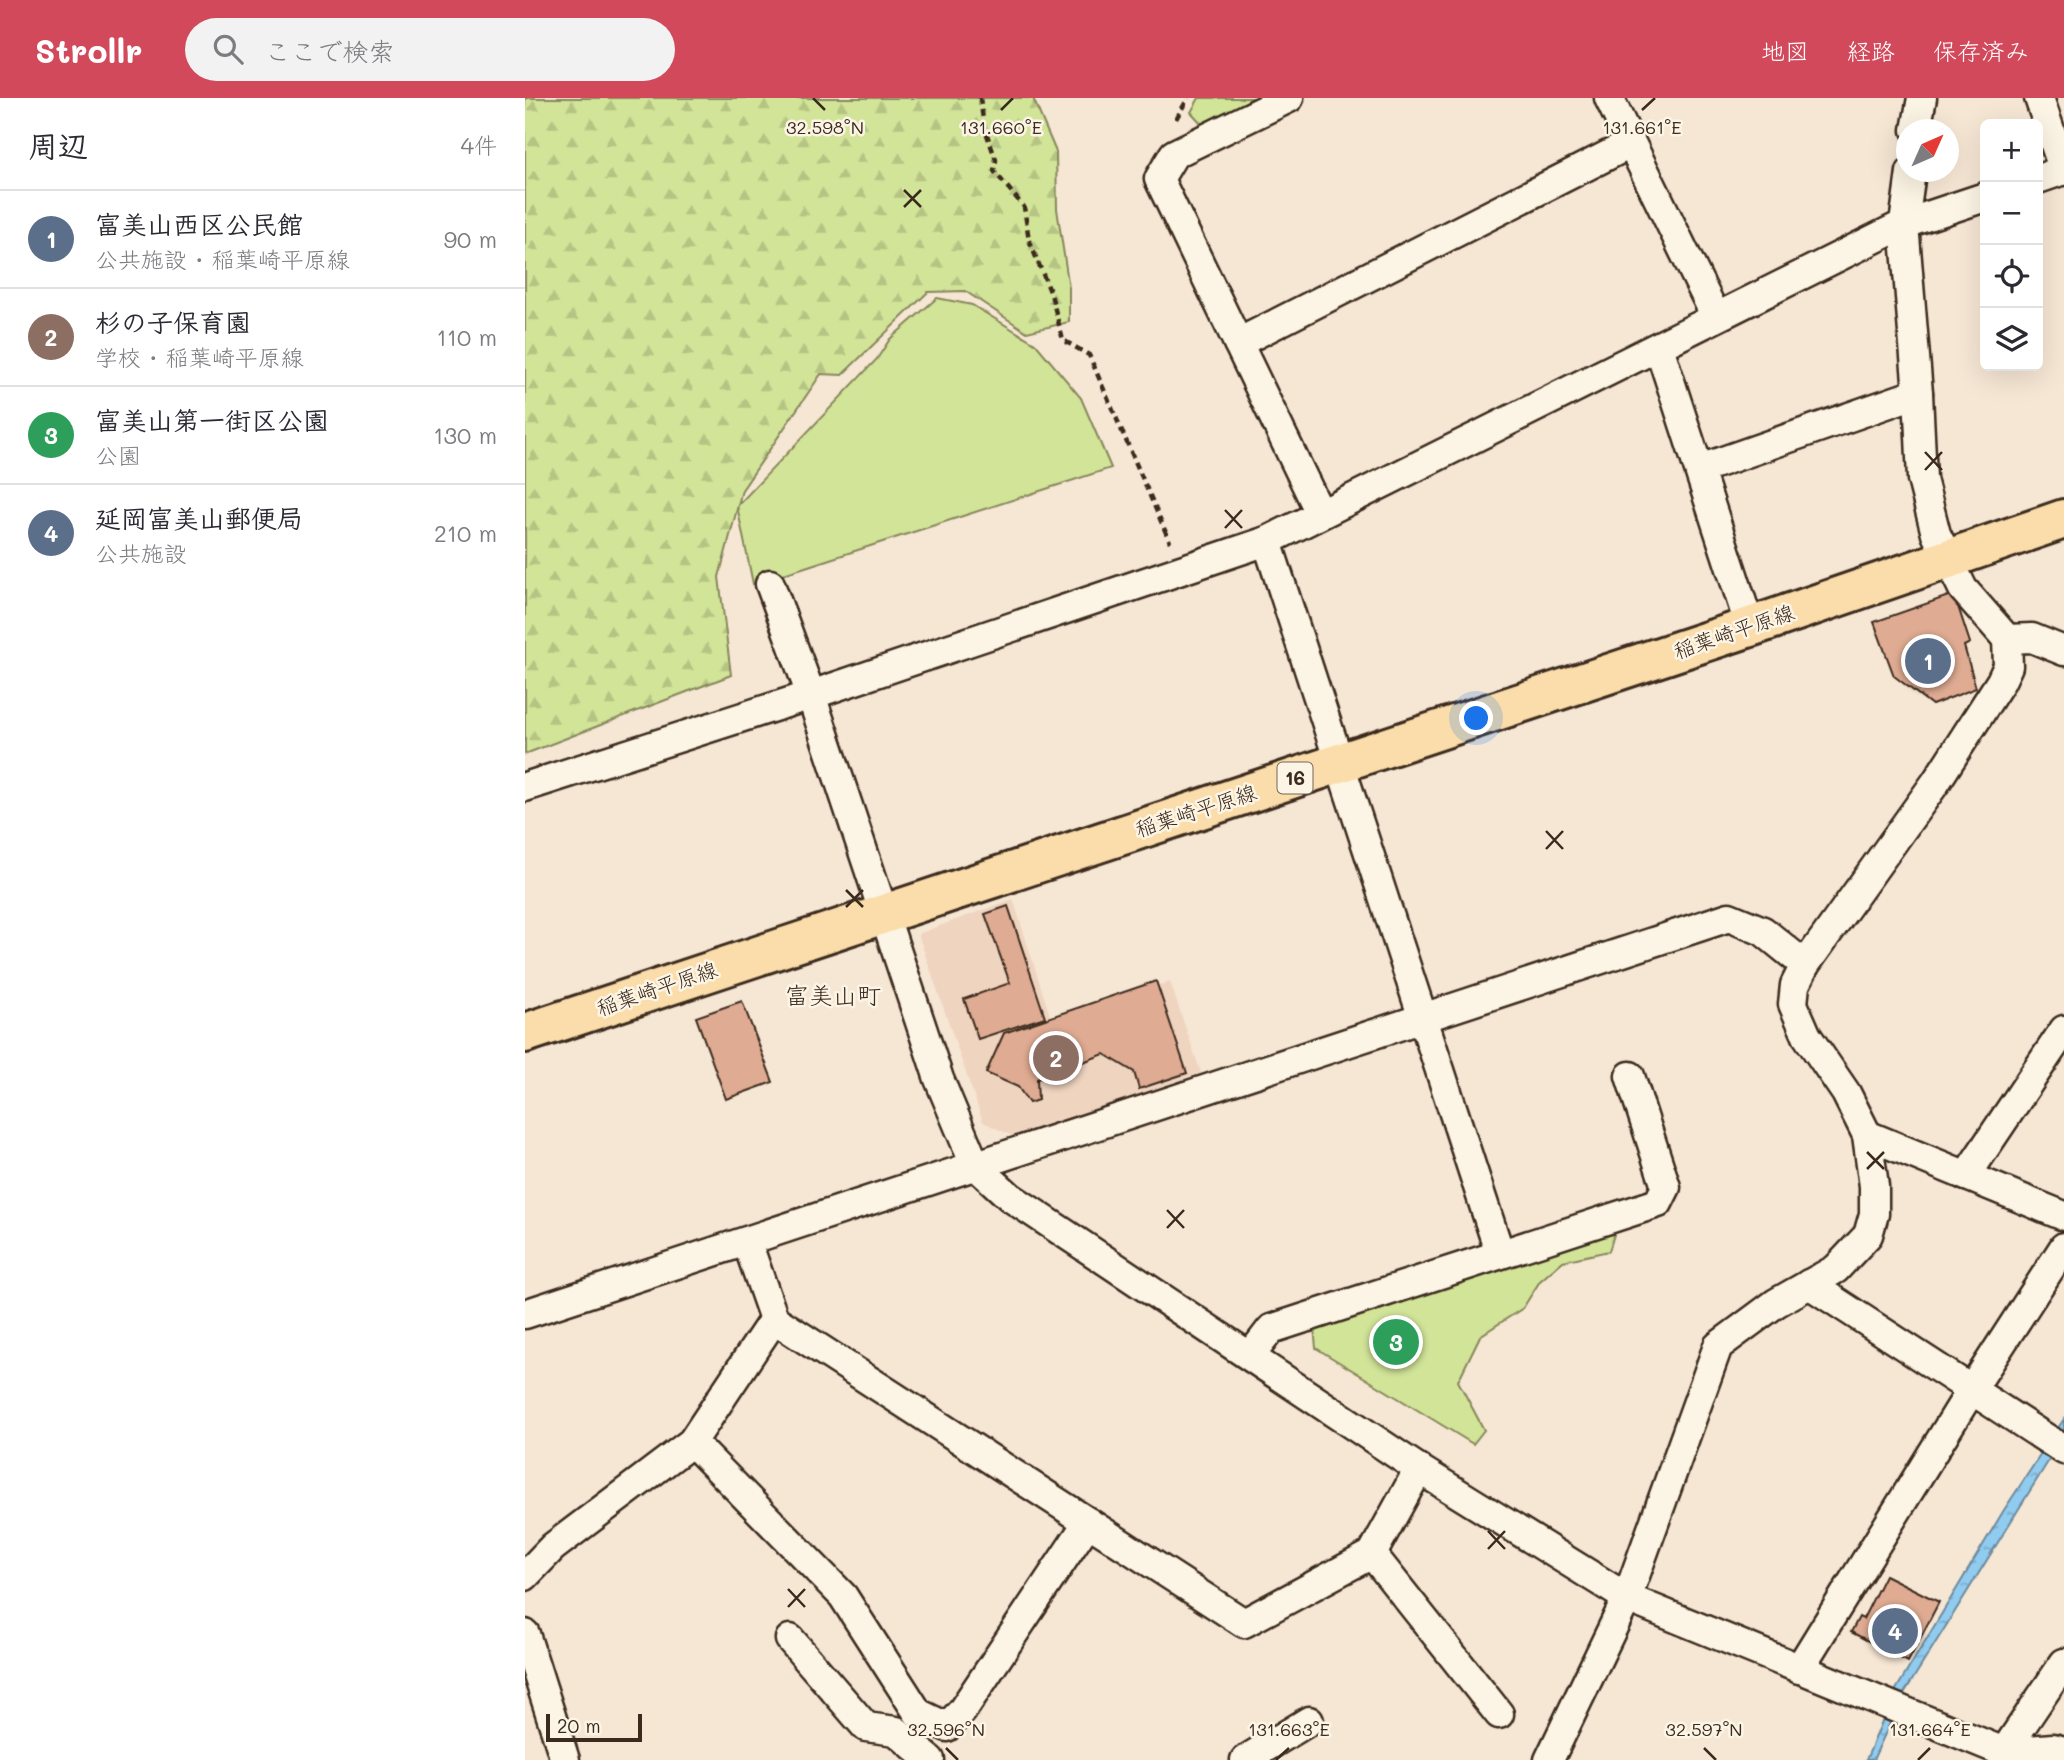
<!DOCTYPE html>
<html lang="ja">
<head>
<meta charset="utf-8">
<style>
  body { margin:0; font-family:Mali,"Klee One",sans-serif; background:#f2f2f3; color:#2b2b33 }
  .controls { position:absolute; right:21px; top:21px; display:grid; overflow:hidden; border-radius:10px; box-shadow:0 7px 28px #0002 }
  .controls button { width:63px; height:63px; display:grid; place-items:center; padding:0; border:0; border-bottom:2px solid #e1e1e2; background:#fff; color:#2b2b33; font:35px sans-serif }
  .compass { position:absolute; left:1371px; top:21px; width:63px; height:63px; border-radius:50%; background:#fff; box-shadow:0 7px 28px #0002; rotate:45deg }
  .scale { position:absolute; left:21px; bottom:18px; width:96px; box-sizing:border-box; padding-left:7px; border:4px solid #3b2a1e; border-top:0; font-size:19px; line-height:24px; white-space:nowrap; color:#3b2a1e; -webkit-text-stroke:5px #fcf5e5; paint-order:stroke }
  .you { position:absolute; left:952px; top:621px; width:24px; height:24px; margin:-18px; border:5px solid #fff; border-radius:50%; background:#1a73e8; box-shadow:0 0 0 10px #1a73e833 }
  .badge { display:grid; place-items:center; width:46px; height:46px; border-radius:50%; background:#d1495b; color:#fff; font-size:23px; font-weight:700 }
  .pin { position:absolute; translate:-50% -50%; border:4px solid #fff; box-shadow:0 2px 7px #0006 }
  .list { margin:0; padding:0; list-style:none }
  h2 { display:flex; justify-content:space-between; align-items:center; height:91px; margin:0; padding:0 28px; font-size:30px }
  h2 small { font-size:23px; font-weight:400; color:#7c7c81 }
  .list li { display:grid; grid-template-columns:46px 1fr auto; gap:21px; align-items:center; box-sizing:border-box; height:98px; padding:0 28px; border-top:2px solid #e1e1e2 }
  .list b { display:block; font-size:26px; white-space:nowrap }
  .list p { margin:0; font-size:23px; white-space:nowrap; color:#7c7c81 }
  .list em { font-size:23px; font-style:normal; color:#7c7c81 }
  .icon { flex:none; width:38px; height:38px; fill:none; stroke:currentColor; stroke-width:2; stroke-linecap:round; stroke-linejoin:round }
  .map { position:relative; flex:none; width:1539px; height:1662px; overflow:hidden }
  header { display:flex; align-items:center; gap:42px; box-sizing:border-box; height:98px; padding:0 35px; background:#d1495b; color:#fff }
  header strong { font-size:33px }
  nav { display:flex; gap:38px; margin-inline-start:auto; font-size:24px }
  .search { width:490px; height:63px; background:#f2f2f3; display:flex; align-items:center; gap:18px; box-sizing:border-box; padding:0 24px; border-radius:38px; color:#7c7c81; font-size:26px }
  main { display:flex }
  aside { flex:1; background:#fff }
  .map>svg:first-child { display:block }
</style>
</head>
<body>
<header>
<strong>Strollr</strong>
<div class="search"><svg class="icon" aria-label="search" viewBox="0 0 24 24"><circle cx="10" cy="10" r="6"/><path d="M15 15l6 6"/></svg>ここで検索</div>
<nav><a>地図</a><a>経路</a><a>保存済み</a></nav>
</header>
<main>
<aside>
<h2>周辺<small>4件</small></h2>
<ul class="list">
<li><span class="badge" style="background:#5c6f8a">1</span><div><b>富美山西区公民館</b><p>公共施設 · 稲葉崎平原線</p></div><em>90 m</em></li>
<li><span class="badge" style="background:#8d6e63">2</span><div><b>杉の子保育園</b><p>学校 · 稲葉崎平原線</p></div><em>110 m</em></li>
<li><span class="badge" style="background:#2e9e5b">3</span><div><b>富美山第一街区公園</b><p>公園</p></div><em>130 m</em></li>
<li><span class="badge" style="background:#5c6f8a">4</span><div><b>延岡富美山郵便局</b><p>公共施設</p></div><em>210 m</em></li>
</ul>
</aside>
<div class="map">
<svg width="1539" height="1662" viewBox="0 0 1539 1662">
  <defs>
    <pattern id="forest-firs" width="22" height="20" patternUnits="userSpaceOnUse" patternTransform="scale(1.75)"><rect width="22" height="20" fill="#d2e498"/><path d="M5 1l3.5 6h-7zM16 11l3.5 6h-7z" fill="#b5c483"/></pattern>
    <pattern id="water-ripples" width="26" height="14" patternUnits="userSpaceOnUse" patternTransform="scale(1.75)"><rect width="26" height="14" fill="#90cbf0"/><path d="M2 4q2-2 4 0t4 0M15 11q2-2 4 0t4 0" fill="none" stroke="#7daecd"/></pattern>
  </defs>
  <rect width="100%" height="100%" fill="#f6e6d4"/>
  <filter id="ink" filterUnits="userSpaceOnUse"><feTurbulence type="fractalNoise" baseFrequency=".0143" numOctaves="2"/><feDisplacementMap in="SourceGraphic" scale="14" xChannelSelector="R" yChannelSelector="G"/><feConvolveMatrix kernelMatrix="1 2 1 2 8 2 1 2 1" color-interpolation-filters="sRGB"/></filter>
  <g filter="url(#ink)">
    <polygon fill="#efd4c0" points="488,801 526,921 645,884 676,975 490,1039 458,1024 393,836"/>
    <g fill="#d2e498" stroke="#86875b" stroke-width="2">
      <polygon points="674,0 731,0 677,26 666,14"/>
      <polygon points="412,200 447,207 510,245 556,300 586,370 228,486 212,408 352,261 365,241"/>
      <polygon points="1090,1133 1084,1153 1038,1163 1015,1183 998,1210 955,1238 933,1283 959,1332 948,1346 791,1250 789,1229"/>
    </g>
    <polygon fill="url(#forest-firs)" stroke="#86875b" stroke-width="2" points="0,0 508,0 531,54 532,111 544,190 544,224 502,234 440,193 403,194 317,277 296,276 217,392 194,479 206,577 0,656"/>
    <polygon fill="url(#water-ripples)" stroke="#6e8b9c" stroke-width="2" points="1539,1321 1539,1338 1378,1597 1348,1662 1341,1662 1369,1595 1479,1412"/>
    <g fill="#dfab92" stroke="#3b2a1e" stroke-width="2">
      <polygon points="1429,496 1445,545 1439,548 1451,590 1407,607 1369,578 1349,524"/>
      <polygon points="483,808 520,919 453,941 439,901 485,885 460,816"/>
      <polygon points="631,883 662,975 614,991 609,974 579,956 512,981 513,1002 504,1005 493,989 461,975 479,935"/>
      <polygon points="217,903 248,984 201,1001 171,919"/>
      <polygon points="1360,1477 1414,1504 1383,1564 1326,1534 1334,1519 1338,1521"/>
    </g>
    <g fill="none" stroke-linecap="round" stroke-linejoin="round">
      <g stroke="#3b2a1e" stroke-width="33">
        <g id="minor">
          <polyline points="764,0 649,56 634,81 795,415"/>
          <polyline points="1084,0 1191,219"/>
          <polyline points="1514,0 1539,73"/>
          <polyline points="1391,32 1397,0"/>
          <polyline points="1513,81 1539,72"/>
          <polyline points="713,245 1105,46"/>
          <polyline points="1134,249 1225,529"/>
          <polyline points="1175,371 1393,295"/>
          <polyline points="742,443 975,1156"/>
          <polyline points="245,486 286,597 414,981 450,1067 485,1099 894,1371 1102,1500 1479,1654 1528,1650 1539,1653"/>
          <polyline points="1482,541 1507,540 1539,553"/>
          <polyline points="0,689 286,597 742,443 1379,126 1460,99"/>
          <polyline points="1342,1037 1539,1118"/>
          <polyline points="1441,1078 1539,932"/>
          <polyline points="222,1144 249,1221 719,1525 847,1456 894,1371"/>
          <polyline points="1284,1186 1539,1352"/>
          <polyline points="0,1216 1204,819 1238,833 1280,867"/>
          <polyline points="726,1257 746,1231 1133,1105 1141,1089 1105,978"/>
          <polyline points="167,1344 318,1498 393,1615 422,1629 437,1613 563,1424"/>
          <polyline points="847,1456 974,1616"/>
          <polyline points="0,1478 28,1449 167,1344 249,1221"/>
          <polyline points="0,1536 40,1662"/>
          <polyline points="265,1541 341,1629 371,1633 405,1662"/>
          <polyline points="1274,1571 1447,1291 1539,1149"/>
          <polyline points="720,1662 784,1623"/>
          <polyline points="1024,1662 1102,1500 1193,1248 1251,1205 1311,1171 1343,1137 1349,1116 1349,1088 1342,1037 1321,995 1282,938 1268,906 1270,887 1280,867 1411,684 1476,583 1483,568 1482,541 1438,491 1411,436 1397,381 1393,295 1379,126 1386,74"/>
          <polyline points="1478,1662 1479,1654 1539,1565"/>
        </g>
      </g>
      <g stroke="#3b2a1e" stroke-width="44">
        <polyline id="primary" points="0,935 1225,529 1539,421"/>
      </g>
      <g stroke="#3b2a1e" stroke-width="4.5" stroke-dasharray="7 5" stroke-linecap="butt">
        <polyline points="455,0 459,28 471,62 469,73 499,109 504,142 526,196 538,242 564,257 645,444"/>
        <polyline points="651,21 663,0"/>
      </g>
      <use href="#minor" stroke="#fcf5e5" stroke-width="28"/>
      <use href="#primary" stroke="#faddab" stroke-width="38"/>
    </g>
  </g>
  <path fill="none" stroke="#3b2a1e" stroke-width="2.5" d="M 288,0 L 300,12M 476,12 L 488,0M 1117,12 L 1130,0M 379,92 L 396,109M 379,109 L 396,92M 1400,354 L 1417,372M 1400,372 L 1417,354M 700,412 L 717,430M 700,430 L 717,412M 1021,733 L 1038,751M 1021,751 L 1038,733M 321,792 L 338,809M 321,809 L 338,792M 1342,1054 L 1359,1071M 1342,1071 L 1359,1054M 642,1112 L 659,1130M 642,1130 L 659,1112M 963,1433 L 980,1451M 963,1451 L 980,1433M 263,1491 L 280,1509M 263,1509 L 280,1491M 421,1650 L 433,1662M 1179,1650 L 1191,1662M 751,1662 L 764,1650M 1393,1662 L 1405,1650"/>
  <g text-anchor="middle" stroke-width="5" stroke-linejoin="round" paint-order="stroke">
    <rect fill="#fcf5e5" stroke="#75675a" stroke-width="2" x="752.5" y="664.5" width="35" height="31" rx="5"/>
    <g font-size="19" font-weight="bold" fill="#3b2a1e">
      <text x="770" y="687">16</text>
    </g>
    <g font-size="21" fill="#3b2a1e" stroke="#fcf5e5">
      <text transform="translate(1209 534) rotate(-19)" y="7">稲葉崎平原線</text>
      <text transform="translate(671 713) rotate(-18)" y="7">稲葉崎平原線</text>
      <text transform="translate(132 891) rotate(-19)" y="7">稲葉崎平原線</text>
    </g>
    <g font-size="24" fill="#3b2a1e" stroke="#fcf5e5">
      <text x="308" y="906">富美山町</text>
    </g>
  </g>
  <g font-size="18" text-anchor="middle" fill="#3b2a1e" stroke="#fcf5e5" stroke-width="5" stroke-linejoin="round" paint-order="stroke">
    <text x="300" y="36">32.598°N</text>
    <text x="476" y="36">131.660°E</text>
    <text x="1117" y="36">131.661°E</text>
    <text x="421" y="1638">32.596°N</text>
    <text x="764" y="1638">131.663°E</text>
    <text x="1179" y="1638">32.597°N</text>
    <text x="1405" y="1638">131.664°E</text>
  </g>
</svg>
<div class="controls">
<button>+</button>
<button>−</button>
<button><svg class="icon" aria-label="locate" viewBox="0 0 24 24"><circle cx="12" cy="12" r="6"/><path d="M12 2v4M12 18v4M2 12h4M18 12h4"/></svg></button>
<button><svg class="icon" aria-label="layers" viewBox="0 0 24 24"><path d="M12 4l9 5-9 5-9-5zM3 14l9 5 9-5"/></svg></button>
</div>
<svg class="compass" viewBox="-18 -18 36 36"><path d="M0-13l5 13h-10z" fill="#e53935"/><path d="M0 13l5-13h-10z" fill="#7c7c81"/></svg>
<div class="scale">20 m</div>
<div class="you"></div>
<div class="pin badge" style="left:1403px;top:563px;background:#5c6f8a">1</div>
<div class="pin badge" style="left:531px;top:960px;background:#8d6e63">2</div>
<div class="pin badge" style="left:871px;top:1244px;background:#2e9e5b">3</div>
<div class="pin badge" style="left:1370px;top:1533px;background:#5c6f8a">4</div>
</div>
</main>
</body>
</html>
